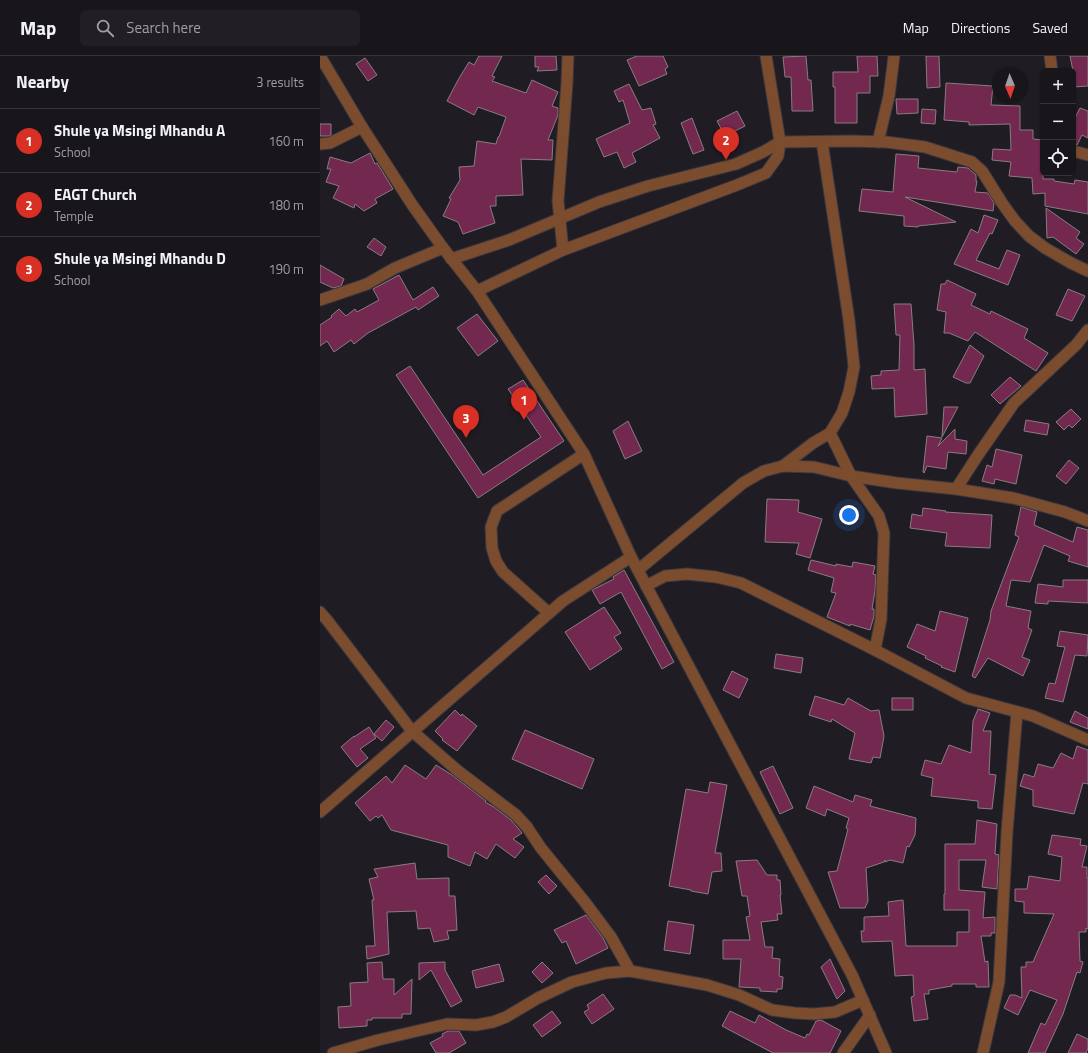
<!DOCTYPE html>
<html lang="en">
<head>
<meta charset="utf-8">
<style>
  body { margin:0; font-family:"Titillium Web",sans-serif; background:#211e24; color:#f1f3f6 }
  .controls { position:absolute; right:12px; top:12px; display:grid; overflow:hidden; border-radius:6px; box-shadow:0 1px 3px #0004 }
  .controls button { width:36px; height:36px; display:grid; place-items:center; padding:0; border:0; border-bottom:1px solid #36343a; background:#18151b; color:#f1f3f6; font:20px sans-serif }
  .compass { position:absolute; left:672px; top:12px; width:36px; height:36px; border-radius:50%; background:#18151b; box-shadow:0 1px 3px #0004; rotate:178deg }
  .you { position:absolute; left:529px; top:459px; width:14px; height:14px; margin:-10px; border:3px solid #fff; border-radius:50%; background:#1a73e8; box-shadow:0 0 0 6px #1a73e833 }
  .badge { display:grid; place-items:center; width:26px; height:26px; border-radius:50%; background:#d93025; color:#fff; font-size:13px; font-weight:700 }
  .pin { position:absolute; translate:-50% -33px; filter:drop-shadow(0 1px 2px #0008) }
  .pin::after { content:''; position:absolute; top:21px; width:14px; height:12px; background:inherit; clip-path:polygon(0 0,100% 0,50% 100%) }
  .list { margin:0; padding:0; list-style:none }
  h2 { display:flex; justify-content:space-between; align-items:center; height:52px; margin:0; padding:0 16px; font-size:17px }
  h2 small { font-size:13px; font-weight:400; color:#9f9fa3 }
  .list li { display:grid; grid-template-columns:26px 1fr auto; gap:12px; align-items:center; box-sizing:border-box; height:64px; padding:0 16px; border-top:1px solid #36343a }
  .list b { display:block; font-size:15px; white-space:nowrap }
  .list p { margin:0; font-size:13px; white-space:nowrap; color:#9f9fa3 }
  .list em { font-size:13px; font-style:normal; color:#9f9fa3 }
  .icon { flex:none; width:22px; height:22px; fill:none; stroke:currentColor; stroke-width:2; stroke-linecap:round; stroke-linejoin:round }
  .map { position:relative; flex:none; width:768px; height:997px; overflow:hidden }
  header { display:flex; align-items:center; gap:24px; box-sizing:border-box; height:56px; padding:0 20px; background:#18151b; border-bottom:1px solid #36343a }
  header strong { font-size:19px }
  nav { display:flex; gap:22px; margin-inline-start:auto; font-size:14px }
  .search { width:280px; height:36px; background:#211e24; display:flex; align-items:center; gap:10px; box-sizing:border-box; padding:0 14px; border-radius:6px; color:#9f9fa3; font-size:15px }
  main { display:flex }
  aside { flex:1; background:#18151b }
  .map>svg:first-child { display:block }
</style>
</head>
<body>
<header>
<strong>Map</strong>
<div class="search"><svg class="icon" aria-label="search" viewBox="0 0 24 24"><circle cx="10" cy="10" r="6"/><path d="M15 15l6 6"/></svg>Search here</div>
<nav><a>Map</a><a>Directions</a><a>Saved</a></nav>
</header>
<main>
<aside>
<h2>Nearby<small>3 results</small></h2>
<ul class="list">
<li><span class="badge">1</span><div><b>Shule ya Msingi Mhandu A</b><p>School</p></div><em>160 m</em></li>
<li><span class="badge">2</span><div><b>EAGT Church</b><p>Temple</p></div><em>180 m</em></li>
<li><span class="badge">3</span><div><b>Shule ya Msingi Mhandu D</b><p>School</p></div><em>190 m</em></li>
</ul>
</aside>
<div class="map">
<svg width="768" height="997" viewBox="0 0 768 997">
  <rect width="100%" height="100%" fill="#201c24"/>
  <g fill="#72284f" stroke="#887d81">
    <polygon points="159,0 182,0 172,20 175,21 172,25 206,37 212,24 238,36 232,50 238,52 238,59 228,84 233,84 232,104 201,103 203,139 176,140 176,150 170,150 175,167 143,178 138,166 123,160 131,143 129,142 140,124 139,111 154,110 157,85 176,88 178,81 179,81 186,61 158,51 154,59 127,45 138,24 149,6 154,9"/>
    <polygon points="215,0 236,0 237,14 217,15 219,11 215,11"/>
    <polygon points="317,0 343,0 348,11 345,13 347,18 319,30 307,4"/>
    <polygon points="486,0 488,24 491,24 493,55 472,55 471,21 465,21 463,1"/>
    <polygon points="537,0 557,0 558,20 550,20 550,37 537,37 537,67 515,67 515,31 513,31 513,16 538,16"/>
    <polygon points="606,0 619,0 620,31 607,32"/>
    <polygon points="750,0 768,0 768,30 753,31 753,15"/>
    <polygon points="45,2 57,19 48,25 36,8"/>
    <polygon points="626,27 673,30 671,49 700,50 700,74 713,74 713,83 723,84 723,123 734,123 734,125 754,128 755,124 768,126 768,158 725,150 725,137 713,138 712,122 689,120 691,106 672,104 673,93 691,94 690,68 649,69 649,66 624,64"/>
    <polygon points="309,28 322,54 331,52 336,68 333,69 340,82 312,97 316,106 304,112 297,96 284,101 276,83 310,67 303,44 299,46 294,35"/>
    <polygon points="576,43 598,43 598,57 577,58"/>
    <polygon points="760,52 768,55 768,82 762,79 757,89 753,88 753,66"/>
    <polygon points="602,53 616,54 615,68 601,67"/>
    <polygon points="417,55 425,70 405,80 397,65"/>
    <polygon points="372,62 384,94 373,98 361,67"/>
    <polygon points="0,68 11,68 11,79 9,80 0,80"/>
    <polygon points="50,97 55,108 57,107 73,133 55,143 57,147 44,155 35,148 34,152 13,142 19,130 6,126 11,113 7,113 10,101 31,107"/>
    <polygon points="576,98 599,100 598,112 637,116 638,111 648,112 656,119 656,125 657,125 655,136 668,137 674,147 673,155 585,141 636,166 598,170 598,171 584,170 584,160 539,155 542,133 573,136"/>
    <polygon points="726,152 760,176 756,182 764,188 756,198 733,181 727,182"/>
    <polygon points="664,159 678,164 672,178 670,177 656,204 679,213 687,194 700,199 688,229 634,208 651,173 658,177"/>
    <polygon points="54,182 66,191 61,200 47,191"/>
    <polygon points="0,209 24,223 21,230 13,232 0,226"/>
    <polygon points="79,219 93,244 113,231 119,240 98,254 96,251 48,277 34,288 31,284 14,296 7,285 0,290 0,269 12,261 11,260 19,253 26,260 35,253 37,256 59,244 53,233"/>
    <polygon points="627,224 656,238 651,249 670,258 671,255 708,273 704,282 728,297 716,315 655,276 648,285 629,277 624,277 626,256 617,254 621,228 625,228"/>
    <polygon points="748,233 765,240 752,265 736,259"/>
    <polygon points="574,248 591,248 594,289 594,314 605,313 607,358 575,361 574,332 552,333 551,320 561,319 561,315 579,314 580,279 576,279"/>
    <polygon points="157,258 178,285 158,300 137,272"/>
    <polygon points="650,289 664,300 650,327 646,327 633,321"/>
    <polygon points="90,310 163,419 221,381 188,333 203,324 244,385 158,442 76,319"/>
    <polygon points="690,321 701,330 680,348 671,339"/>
    <polygon points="624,351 638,351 622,381"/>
    <polygon points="751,353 761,363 752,372 749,369 744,374 736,366"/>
    <polygon points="706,364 729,368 727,379 704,375"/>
    <polygon points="308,365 322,395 305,403 293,375"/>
    <polygon points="635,373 635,383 647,385 646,398 628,396 626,413 607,410 604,417 603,416 607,380 622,382 618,390"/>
    <polygon points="676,393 702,399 696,428 675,423 674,428 662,425 667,409 672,411"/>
    <polygon points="749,404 759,412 746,428 736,420"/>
    <polygon points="447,443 479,444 478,456 502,463 490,502 476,498 479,487 445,486"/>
    <polygon points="701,451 717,456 714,469 753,486 757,471 768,474 768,511 748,505 750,500 724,489 710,526 691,524 686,550 711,555 708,572 712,574 702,601 710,604 703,620 668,602 655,622 652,620 670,564 671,555 699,481 695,479"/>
    <polygon points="603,452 626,455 625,456 672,459 670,492 625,490 627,477 590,472 592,458 602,460"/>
    <polygon points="491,504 516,510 516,508 532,511 533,506 555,510 553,518 556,519 555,535 552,553 554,553 554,560 550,574 530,568 530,570 507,561 516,537 511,536 514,522 488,514"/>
    <polygon points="304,514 354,606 342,613 301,536 280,548 272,534 294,523 293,521"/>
    <polygon points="743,524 768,524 768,547 728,545 728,548 715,547 718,528 743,531"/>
    <polygon points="284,551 301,577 294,581 302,593 270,614 245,576"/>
    <polygon points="620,555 648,562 635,616 621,611 622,610 605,602 606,600 587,591 597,568 615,575"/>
    <polygon points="740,575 768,579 767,600 755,599 743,646 725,642 729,627 735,628 745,591 737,590"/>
    <polygon points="456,598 483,602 481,617 454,612"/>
    <polygon points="412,615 428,623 419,642 403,634"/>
    <polygon points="495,640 524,649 528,642 551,655 559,654 564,680 560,702 553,701 551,707 529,703 535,677 512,663 511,666 489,659"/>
    <rect x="572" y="642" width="21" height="12"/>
    <polygon points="658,653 670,657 663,675 671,675 669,718 676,719 672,753 658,752 658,745 611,740 613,722 601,719 605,704 621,708 629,689 651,697 653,665"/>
    <polygon points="135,654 141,660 142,658 157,670 137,695 122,684 123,683 115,675"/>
    <polygon points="755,655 768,662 768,673 750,666"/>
    <polygon points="66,664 74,671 62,685 54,678"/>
    <polygon points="49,671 56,682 40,693 48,702 37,711 21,691 34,680 34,681"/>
    <polygon points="205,674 274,703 262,733 192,703"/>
    <polygon points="757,690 768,694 768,728 763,727 754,758 713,750 713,734 700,730 704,718 714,721 718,708 733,712 741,697 753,703"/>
    <polygon points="85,709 106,723 116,709 132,719 166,745 165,746 174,751 191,764 202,777 193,783 204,791 195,802 176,788 167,803 155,796 150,810 128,801 128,789 71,774 62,759 58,762 56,760 50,765 35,747 66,720 72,727"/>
    <polygon points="453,710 473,752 460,758 440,716"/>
    <polygon points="390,726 407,729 395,797 401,797 402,815 392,816 388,838 371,835 371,834 349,830 366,733 388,737"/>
    <polygon points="494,730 533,746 535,739 552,744 550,750 596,762 595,779 589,791 587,790 583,807 570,804 565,806 565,804 564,806 546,812 548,845 545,852 520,852 508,816 517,815 528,773 526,772 529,762 507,753 505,760 486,752"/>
    <polygon points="657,764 677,768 675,798 679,799 677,833 662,831 666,804 639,804 639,834 665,836 663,862 675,861 675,877 671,877 671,880 661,880 665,906 668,905 669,931 656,931 656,928 632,928 632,930 609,934 609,938 604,938 608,963 594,965 591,941 594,940 593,919 575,920 572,885 542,886 541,875 544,875 544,861 569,860 568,846 583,844 586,890 637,890 637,876 649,876 649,854 624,854 624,838 625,838 625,788 655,788"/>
    <polygon points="732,779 761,783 760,789 767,790 762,811 767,811 767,822 768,822 768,873 766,872 766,876 759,876 760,905 763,906 760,917 757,916 743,958 725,997 708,997 721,967 725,969 737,944 710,934 698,959 684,952 690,939 695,939 702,942 701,911 706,911 706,906 713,906 734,858 704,857 704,846 695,845 695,833 707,833 709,820 740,825 742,801 728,798"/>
    <polygon points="437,804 447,819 457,819 457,824 460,824 461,839 460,839 462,858 457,858 458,864 441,866 445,891 453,891 452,902 460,903 459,920 463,921 462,933 457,933 457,936 440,935 440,932 419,931 421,903 403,903 403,884 430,884 426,861 430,860 427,840 422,840 416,805"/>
    <polygon points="95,807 97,823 129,822 129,840 135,840 137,874 127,875 129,883 114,886 110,872 98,873 96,855 67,856 69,898 47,903 46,890 55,890 52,844 54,844 49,823 58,821 54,813"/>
    <polygon points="226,819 237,830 229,838 218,826"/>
    <polygon points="266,859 283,882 288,892 256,908 246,885 242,887 234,874"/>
    <polygon points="348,865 374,869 370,898 344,894"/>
    <polygon points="510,903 525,935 517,943 501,911"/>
    <polygon points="62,906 63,923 74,923 74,939 92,923 91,958 82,958 82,962 52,962 52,964 47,964 47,970 19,972 18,951 31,950 30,927 48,926 47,907"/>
    <polygon points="125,906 125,914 142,945 131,951 111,914 99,924 99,907"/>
    <polygon points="222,906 233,917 222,927 212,916"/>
    <polygon points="179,908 184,925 156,932 152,915"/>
    <polygon points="283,938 294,953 272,968 264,956 269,953 267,949"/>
    <polygon points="232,955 241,967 222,981 213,969"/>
    <polygon points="410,955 435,967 439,959 466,974 485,982 487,978 489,979 496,965 501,964 521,975 510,997 453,997 402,970"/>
    <polygon points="128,975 139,975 146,987 129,997 116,997 110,987 123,980 122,978"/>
    <polygon points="757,978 768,983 768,992 766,997 748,997"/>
  </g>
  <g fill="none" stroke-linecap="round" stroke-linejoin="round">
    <g stroke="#3c3840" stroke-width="13">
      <g id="minor">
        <polyline points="730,0 732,15"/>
        <polyline points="558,86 569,40 574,0"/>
        <polyline points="0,88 10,87 42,71"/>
        <polyline points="753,95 768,99"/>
        <polyline points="243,194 238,145 247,27 248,0"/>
        <polyline points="131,203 189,184 279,146 328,130 416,108 443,96 460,86 531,85 566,86 605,91 652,106 662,115 682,147 695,165 709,180 725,192 751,207 768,215"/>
        <polyline points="157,235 243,194 417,129 446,117 458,100 460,86 446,0"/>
        <polyline points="0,244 47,228 75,212 123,192"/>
        <polyline points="510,377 531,420 559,460 564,477 561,563 555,594"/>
        <polyline points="463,410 493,387 510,377 522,357 529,336 534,311 529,264 502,86"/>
        <polyline points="636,433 658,399 694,347 756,289 768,274"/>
        <polyline points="318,514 423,427 444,415 463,410 494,411 531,420 577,427 636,433 693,442 745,456 768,465"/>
        <polyline points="326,530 345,520 367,518 396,521 421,527 555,594 646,642 713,660 768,684"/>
        <polyline points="0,556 7,564 92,675 138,715 196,759 207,771 221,792 264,845 291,881 310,915"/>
        <polyline points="229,557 183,516 176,505 172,492 171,471 177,455 264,398"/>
        <polyline points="0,756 243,545 311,501"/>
        <polyline points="13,997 58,984 127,968 156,969 173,966 186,961 218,942 252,926 286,917 310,915 387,929 419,939 452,954 475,957 494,958 515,956 543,944"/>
        <polyline points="523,997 550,959"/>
        <polyline points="663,997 679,926 687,776 697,656"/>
      </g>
    </g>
    <g stroke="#3c3840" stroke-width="13">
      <polyline id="tertiary" points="0,0 42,71 93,150 123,192 157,235 264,398 311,501 532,919 566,997"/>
    </g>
    <use href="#minor" stroke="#7b4c2d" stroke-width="11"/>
    <use href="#tertiary" stroke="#7b4c2d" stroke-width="11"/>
  </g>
</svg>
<div class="controls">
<button>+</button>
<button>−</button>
<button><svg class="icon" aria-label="locate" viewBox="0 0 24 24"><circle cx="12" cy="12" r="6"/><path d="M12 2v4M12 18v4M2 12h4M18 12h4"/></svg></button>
</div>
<svg class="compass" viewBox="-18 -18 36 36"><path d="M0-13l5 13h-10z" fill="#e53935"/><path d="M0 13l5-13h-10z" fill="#9f9fa3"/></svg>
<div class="you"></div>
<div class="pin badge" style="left:204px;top:364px">1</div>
<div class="pin badge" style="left:406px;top:104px">2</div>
<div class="pin badge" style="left:146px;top:382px">3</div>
</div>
</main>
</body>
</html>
